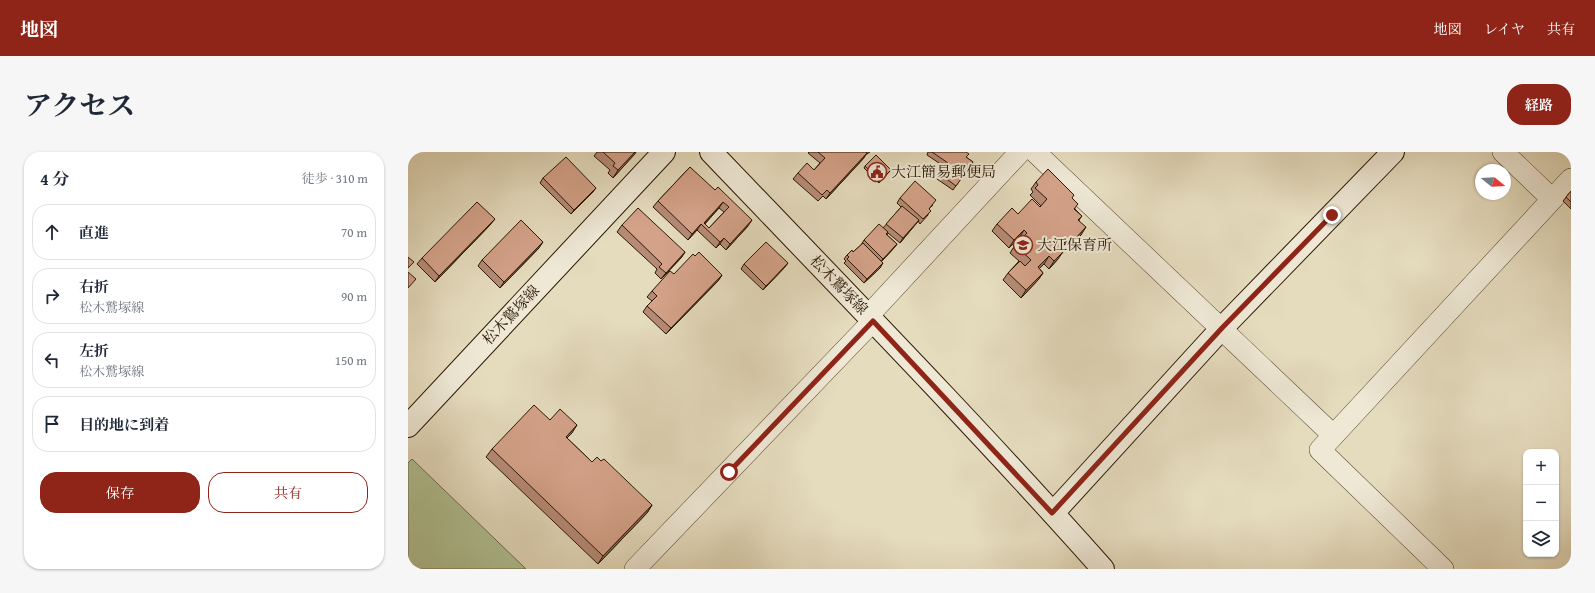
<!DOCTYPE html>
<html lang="ja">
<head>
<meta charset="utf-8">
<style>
  body { margin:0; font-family:"Gentium Book Plus","Noto Serif JP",serif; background:#f6f6f7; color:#1f2937 }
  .controls { position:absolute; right:12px; bottom:12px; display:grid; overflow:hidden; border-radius:8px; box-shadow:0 1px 3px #0004 }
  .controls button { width:36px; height:36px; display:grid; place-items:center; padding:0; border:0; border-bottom:1px solid #e0e1e3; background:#fff; color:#1f2937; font:20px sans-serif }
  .compass { position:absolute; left:1067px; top:12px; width:36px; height:36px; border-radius:50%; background:#fff; box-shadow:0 1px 3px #0004; rotate:108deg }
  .stop { position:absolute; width:12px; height:12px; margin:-9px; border:3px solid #8f2418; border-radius:50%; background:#fff }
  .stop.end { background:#8f2418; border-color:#fff; box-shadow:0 1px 4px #0008 }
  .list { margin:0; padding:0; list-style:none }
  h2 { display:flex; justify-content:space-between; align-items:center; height:52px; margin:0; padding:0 16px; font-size:17px }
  h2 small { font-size:13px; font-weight:400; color:#747a83 }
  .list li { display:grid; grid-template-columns:26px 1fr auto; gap:12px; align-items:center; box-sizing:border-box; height:56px; margin:0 8px 8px; padding:0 8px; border:1px solid #e0e1e3; border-radius:16px }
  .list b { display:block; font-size:15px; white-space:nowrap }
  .list p { margin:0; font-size:13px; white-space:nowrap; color:#747a83 }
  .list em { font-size:13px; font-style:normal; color:#747a83 }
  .actions { display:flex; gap:8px; padding:12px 16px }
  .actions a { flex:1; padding:9px 0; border:1px solid #8f2418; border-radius:16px; text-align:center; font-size:14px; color:#8f2418 }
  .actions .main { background:#8f2418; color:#fff }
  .icon { flex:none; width:22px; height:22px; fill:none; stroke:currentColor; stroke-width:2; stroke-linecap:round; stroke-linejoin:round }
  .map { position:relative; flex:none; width:1163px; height:417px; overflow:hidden; border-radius:16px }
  header { display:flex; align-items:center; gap:24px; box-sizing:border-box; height:56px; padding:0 20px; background:#8f2418; color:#fff }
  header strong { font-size:19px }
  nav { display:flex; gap:22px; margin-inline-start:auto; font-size:14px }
  .intro { display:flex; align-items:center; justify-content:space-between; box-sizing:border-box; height:96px; padding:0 24px }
  h1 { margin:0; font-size:28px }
  .button { padding:10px 18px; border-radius:16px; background:#8f2418; color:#fff; font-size:14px; font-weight:700 }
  main { display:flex; gap:24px; padding:0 24px }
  aside { flex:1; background:#fff; border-radius:16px; box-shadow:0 1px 3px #0004 }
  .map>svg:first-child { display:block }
</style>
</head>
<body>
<header>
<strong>地図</strong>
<nav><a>地図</a><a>レイヤ</a><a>共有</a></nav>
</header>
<div class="intro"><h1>アクセス</h1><a class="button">経路</a></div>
<main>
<aside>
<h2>4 分<small>徒歩 · 310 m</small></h2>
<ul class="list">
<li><svg class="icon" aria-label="ahead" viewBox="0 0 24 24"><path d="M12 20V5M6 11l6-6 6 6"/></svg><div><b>直進</b></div><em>70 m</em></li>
<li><svg class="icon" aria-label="right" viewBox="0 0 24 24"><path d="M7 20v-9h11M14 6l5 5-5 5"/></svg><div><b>右折</b><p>松木鷲塚線</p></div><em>90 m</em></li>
<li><svg class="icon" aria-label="left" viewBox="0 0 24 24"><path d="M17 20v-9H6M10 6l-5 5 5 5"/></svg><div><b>左折</b><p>松木鷲塚線</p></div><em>150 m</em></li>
<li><svg class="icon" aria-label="arrive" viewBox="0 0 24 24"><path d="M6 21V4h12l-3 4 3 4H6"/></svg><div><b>目的地に到着</b></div></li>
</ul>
<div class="actions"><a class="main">保存</a><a>共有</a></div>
</aside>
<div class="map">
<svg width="1163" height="417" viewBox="0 0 1163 417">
  <rect width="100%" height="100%" fill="#e5dcbe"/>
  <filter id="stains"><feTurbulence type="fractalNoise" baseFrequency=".005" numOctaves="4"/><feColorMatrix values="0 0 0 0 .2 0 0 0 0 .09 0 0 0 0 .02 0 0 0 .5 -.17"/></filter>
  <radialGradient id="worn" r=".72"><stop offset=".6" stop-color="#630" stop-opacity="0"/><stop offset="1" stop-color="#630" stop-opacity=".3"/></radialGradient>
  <polygon fill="#b1c194" stroke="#6e6c4c" points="4,307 118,417 0,417 0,311"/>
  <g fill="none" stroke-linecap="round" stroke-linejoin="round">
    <g stroke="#5a4832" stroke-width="22">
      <g id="street">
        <polyline points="627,0 925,283"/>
        <polyline points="1095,0 1144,47"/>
        <polyline points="460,164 612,0"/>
        <polyline points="227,417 465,169"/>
        <polyline points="1035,417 912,298 1163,27"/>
      </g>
    </g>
    <g stroke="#2b1703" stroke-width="24">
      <g id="secondary">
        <path d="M 303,0 C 435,138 568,274 695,417"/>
        <polyline points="0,274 256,0"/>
        <polyline points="645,361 814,176 985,0"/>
      </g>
    </g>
    <use href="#street" stroke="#eee8d5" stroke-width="21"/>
    <use href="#secondary" stroke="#eee8d5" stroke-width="22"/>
  </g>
  <g fill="#b68b76" stroke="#2b1703" fill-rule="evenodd">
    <polygon points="189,0 228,0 205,26 200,21 202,18 186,4"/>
    <polygon points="401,0 462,0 459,2 459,1 455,7 418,47 415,44 410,49 385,27 390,21 406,18 412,11 400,1"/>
    <polygon points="520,0 558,0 558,5 565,10 545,38 529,27 537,15 519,3"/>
    <polygon points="457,14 483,18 471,31 456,16"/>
    <path d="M 282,15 L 340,74 L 318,98 L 312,92 L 308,96 L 289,78 L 280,88 L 245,55 L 250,49 ZM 311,56 L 316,60 L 301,76 L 297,72 Z"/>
    <polygon points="135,26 185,40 163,62 132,31"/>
    <polygon points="628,30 664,46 667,57 674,64 671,68 673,83 661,96 657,92 652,97 650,107 641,117 636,112 631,116 635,121 630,128 613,146 595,128 600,121 611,109 602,101 607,93 613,87 611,86 601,96 584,79 589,72 610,62 632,55 633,54 622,43 625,40 623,37"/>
    <polygon points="1163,39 1163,57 1155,49"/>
    <polygon points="492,46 525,53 521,57 520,63 512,72 510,69 492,91 480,81 479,83 489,92 486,96 473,110 472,116 456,131 436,111 438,109 436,107 439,103 445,100 453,93 456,88 475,76 493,55 489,51"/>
    <polygon points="82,73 27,130 9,112 14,106"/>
    <polygon points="214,73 277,100 273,106 253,127 247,121 249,117 209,80"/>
    <polygon points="131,96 92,136 70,114 74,108"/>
    <polygon points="287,104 314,123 310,129 258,182 235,160 239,154 244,149 239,145 244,139 266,122"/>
    <polygon points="336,112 377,115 355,138 333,117"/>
    <polygon points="142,268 164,281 159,286 184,310 193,309 244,353 239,361 190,412 78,305 84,297"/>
  </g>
  <g fill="#947160" stroke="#2b1703">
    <polygon points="227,0 228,0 226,3 205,26 210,18"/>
    <polygon points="459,1 455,7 418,47 422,41"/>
    <polygon points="188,36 185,40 163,62 166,58"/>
    <polygon points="315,50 311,56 295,73 296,71"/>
    <polygon points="87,67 82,73 27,130 31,124"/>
    <polygon points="344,68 340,74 318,98 322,92"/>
    <polygon points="511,68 508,72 492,91 495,86"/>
    <polygon points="293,72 289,78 280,88 284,82"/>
    <polygon points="678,75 673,83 661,96 666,88"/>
    <polygon points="616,78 611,86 601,96 606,88"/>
    <polygon points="662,85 657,92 646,104 651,96"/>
    <polygon points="316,86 312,92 308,96 312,90"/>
    <polygon points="135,90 131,96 92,136 96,130"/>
    <polygon points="489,92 486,96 472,111 475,107"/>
    <polygon points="277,100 273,106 253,127 258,121"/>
    <polygon points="655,100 650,107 641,117 646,109"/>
    <polygon points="641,104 636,112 625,123 630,115"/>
    <polygon points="380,111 377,115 355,138 358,134"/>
    <polygon points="475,111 472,116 456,131 459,127"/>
    <polygon points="635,121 630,128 613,146 618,138"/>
    <polygon points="314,123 310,129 258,182 263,176"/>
    <polygon points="169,273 164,281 153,292 158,285"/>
    <polygon points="244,353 239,361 190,412 195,404"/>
  </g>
  <g fill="#d4a289" stroke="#2b1703" fill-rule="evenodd">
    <polygon points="195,0 227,0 210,18 205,14 207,11"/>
    <polygon points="410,0 458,0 459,1 422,41 419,38 414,43 390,21 399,11 406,18 417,6"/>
    <polygon points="524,0 558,0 561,2 558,5 565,10 548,34 532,22 540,11"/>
    <polygon points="468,3 483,18 472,29 457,14"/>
    <polygon points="158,5 188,36 166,58 135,26"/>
    <path d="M 282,15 L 307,38 L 310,35 L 344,68 L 322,92 L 316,86 L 312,90 L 293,72 L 284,82 L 250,49 ZM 315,50 L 321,55 L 301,76 L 296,71 Z"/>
    <polygon points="640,17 666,43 664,46 670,52 666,57 674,64 670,68 678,75 666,88 662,85 651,96 655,100 646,109 641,104 630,115 635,121 618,138 600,121 612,109 617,114 623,108 607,93 619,81 616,78 606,88 589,72 604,56 610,62 624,47 632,55 639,47 627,36 630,33 628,30"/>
    <polygon points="507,29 528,48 521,57 523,59 515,67 492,46"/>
    <polygon points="1163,39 1163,50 1158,45"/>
    <polygon points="69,50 87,67 31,124 14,106"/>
    <polygon points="494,54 511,68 495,86 478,72"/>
    <polygon points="230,56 277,100 258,121 251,115 254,112 214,73"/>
    <polygon points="113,68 135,90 96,130 74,108"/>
    <polygon points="471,72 480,80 478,82 489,92 475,107 456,88"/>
    <polygon points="358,90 380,111 358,134 336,112"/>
    <polygon points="455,91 475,111 459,127 439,107 441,105 439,103 444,98 445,100"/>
    <polygon points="291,100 314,123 263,176 239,154 249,144 244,139 262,119 266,122 285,102 287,104"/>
    <polygon points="0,105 6,110 0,116"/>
    <polygon points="0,120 8,127 0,136"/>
    <polygon points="126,253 142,268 152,257 169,273 158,285 184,310 189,305 193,309 196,307 244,353 195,404 84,297"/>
  </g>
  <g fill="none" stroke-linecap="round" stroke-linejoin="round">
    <polyline stroke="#8f2418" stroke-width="5" points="321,320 465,169 644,361 814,176 924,63"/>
  </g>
  <defs>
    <g id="civic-ring" transform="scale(1)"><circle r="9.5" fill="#eee8d5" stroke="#8f2418" stroke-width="1.5"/><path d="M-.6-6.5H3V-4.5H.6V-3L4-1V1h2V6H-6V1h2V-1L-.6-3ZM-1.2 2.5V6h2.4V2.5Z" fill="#8f2418"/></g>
    <g id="school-ring" transform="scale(1)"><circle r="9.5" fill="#eee8d5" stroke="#8f2418" stroke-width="1.5"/><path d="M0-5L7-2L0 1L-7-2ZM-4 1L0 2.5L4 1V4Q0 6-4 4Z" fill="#8f2418"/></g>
  </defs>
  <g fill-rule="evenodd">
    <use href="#civic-ring" x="469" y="20"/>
    <use href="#school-ring" x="615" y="93"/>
  </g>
  <g text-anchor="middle" stroke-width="4" stroke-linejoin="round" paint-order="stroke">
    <g font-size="15" fill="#2b1703" stroke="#eee8d5" text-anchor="start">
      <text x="483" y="25">大江簡易郵便局</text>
      <text x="629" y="98">大江保育所</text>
    </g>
    <g font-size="15" fill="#2b1703" stroke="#eee8d5">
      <text transform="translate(431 133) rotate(46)" y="5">松木鷲塚線</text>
      <text transform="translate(103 163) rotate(-47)" y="5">松木鷲塚線</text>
    </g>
  </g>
  <rect width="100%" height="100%" filter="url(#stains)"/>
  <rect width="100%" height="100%" fill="url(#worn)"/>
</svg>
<div class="controls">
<button>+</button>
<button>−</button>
<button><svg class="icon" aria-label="layers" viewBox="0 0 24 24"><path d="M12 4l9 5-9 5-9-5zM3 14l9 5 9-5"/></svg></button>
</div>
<svg class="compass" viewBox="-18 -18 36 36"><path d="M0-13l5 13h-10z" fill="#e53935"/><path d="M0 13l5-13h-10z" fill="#747a83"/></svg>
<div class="stop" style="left:321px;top:320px"></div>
<div class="stop end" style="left:924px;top:63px"></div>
</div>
</main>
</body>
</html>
